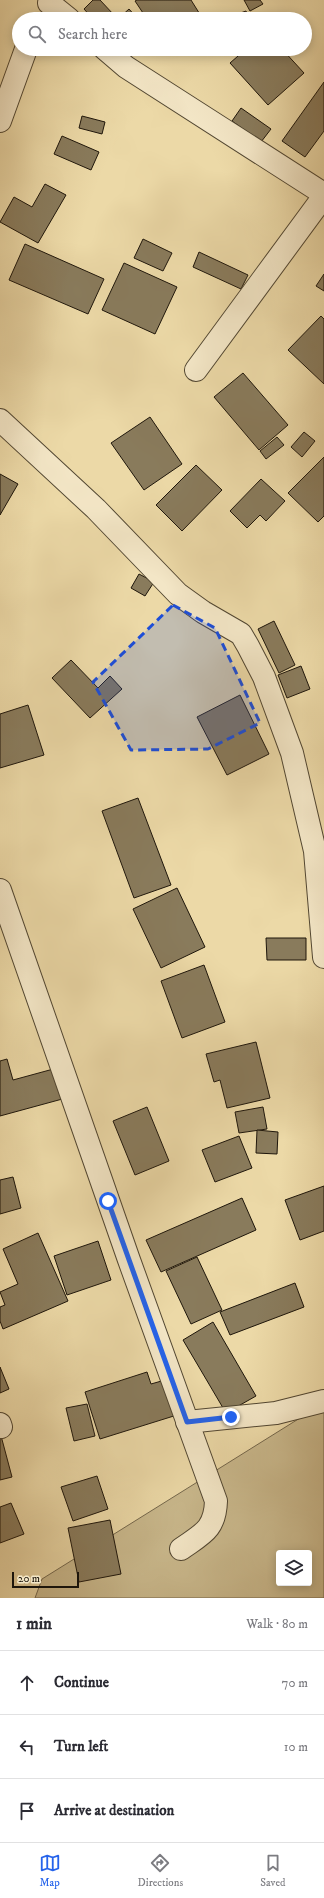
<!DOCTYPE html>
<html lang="en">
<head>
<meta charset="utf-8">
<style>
  body { margin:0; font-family:"IM FELL DW Pica",serif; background:#f7f7f7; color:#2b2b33 }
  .controls { position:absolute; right:12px; bottom:12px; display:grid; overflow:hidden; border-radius:4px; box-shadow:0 2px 10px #0003 }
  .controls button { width:36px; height:36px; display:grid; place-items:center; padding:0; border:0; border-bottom:1px solid #e1e1e2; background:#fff; color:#2b2b33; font:20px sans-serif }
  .scale { position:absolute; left:12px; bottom:10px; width:67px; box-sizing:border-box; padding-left:4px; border:2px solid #1e160b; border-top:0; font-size:11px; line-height:14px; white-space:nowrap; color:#1e160b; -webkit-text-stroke:3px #f3e6c6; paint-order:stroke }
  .stop { position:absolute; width:12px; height:12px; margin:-9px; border:3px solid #2563eb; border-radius:50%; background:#fff }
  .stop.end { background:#2563eb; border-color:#fff; box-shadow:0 1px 4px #0008 }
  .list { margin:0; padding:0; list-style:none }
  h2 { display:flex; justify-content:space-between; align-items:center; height:52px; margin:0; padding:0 16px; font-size:17px }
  h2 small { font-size:13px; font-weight:400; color:#7c7c81 }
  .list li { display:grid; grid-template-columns:26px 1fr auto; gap:12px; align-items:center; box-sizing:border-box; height:64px; padding:0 16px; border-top:1px solid #e1e1e2 }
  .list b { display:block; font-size:15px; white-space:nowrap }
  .list em { font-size:13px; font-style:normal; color:#7c7c81 }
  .icon { flex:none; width:22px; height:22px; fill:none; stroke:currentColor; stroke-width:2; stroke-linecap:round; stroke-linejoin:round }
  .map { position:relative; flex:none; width:324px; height:1598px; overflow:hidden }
  .search { position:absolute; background:#fff; box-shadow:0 2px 10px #0003; left:12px; right:12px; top:12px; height:44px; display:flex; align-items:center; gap:10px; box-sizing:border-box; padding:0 14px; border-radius:22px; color:#7c7c81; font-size:15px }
  .sheet { height:244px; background:#fff }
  nav { display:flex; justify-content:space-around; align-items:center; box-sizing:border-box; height:56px; border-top:1px solid #e1e1e2; background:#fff; font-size:11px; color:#7c7c81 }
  nav a { display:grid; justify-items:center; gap:2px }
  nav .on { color:#2563eb }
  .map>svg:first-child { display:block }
</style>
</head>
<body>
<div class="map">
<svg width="324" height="1598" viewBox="0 0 324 1598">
  <rect width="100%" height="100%" fill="#ecd9a7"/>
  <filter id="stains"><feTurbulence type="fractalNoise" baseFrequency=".005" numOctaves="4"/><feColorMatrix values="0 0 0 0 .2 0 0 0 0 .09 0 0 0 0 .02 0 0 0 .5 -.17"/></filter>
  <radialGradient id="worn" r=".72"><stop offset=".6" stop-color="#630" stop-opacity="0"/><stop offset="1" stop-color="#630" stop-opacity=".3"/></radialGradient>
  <path fill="#c9b88c" stroke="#74674c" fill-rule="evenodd" d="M 324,1403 L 324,1598 L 35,1598 L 42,1579 ZM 279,1553 L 309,1553 L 309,1583 L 279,1583 Z"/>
  <g fill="#897b5c" stroke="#1e160b">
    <polygon points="93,0 100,0 114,15 110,19 93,19 84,9"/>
    <polygon points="137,0 191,0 201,16 196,19 147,19 135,1"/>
    <polygon points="244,0 260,0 263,4 250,11"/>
    <polygon points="129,9 138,19 118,19"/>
    <polygon points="246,11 249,19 224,19"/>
    <polygon points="246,49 282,49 304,73 268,105 230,63"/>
    <polygon points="324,82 324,131 305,157 282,141"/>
    <polygon points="241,108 271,129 261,142 232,121"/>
    <polygon points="82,116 105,122 102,134 79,128"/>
    <polygon points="62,136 99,152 91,170 54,154"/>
    <polygon points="45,184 66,195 38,243 0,222 14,197 32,207"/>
    <polygon points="143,239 172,253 163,271 134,258"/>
    <polygon points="25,244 104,279 88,314 9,280"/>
    <polygon points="199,252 248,275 241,289 193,267"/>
    <polygon points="124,263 177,287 155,334 102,310"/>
    <polygon points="324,274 324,291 316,286"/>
    <polygon points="321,316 324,319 324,384 288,350"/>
    <polygon points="243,373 288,425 259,450 214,397"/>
    <polygon points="150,417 182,464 144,490 111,443"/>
    <polygon points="304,432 315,441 302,457 291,447"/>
    <polygon points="277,437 284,445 266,459 260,451"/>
    <polygon points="324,457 324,516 318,522 288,493"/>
    <polygon points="196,465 222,490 182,531 156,505"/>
    <polygon points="0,474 18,484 0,515"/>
    <polygon points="261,479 285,501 266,521 260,515 247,528 230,511"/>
    <polygon points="139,574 154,582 145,596 131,588"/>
    <polygon points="274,621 295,665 279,673 258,629"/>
    <polygon points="71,660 98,688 110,676 122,689 90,718 52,678"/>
    <polygon points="301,666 310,689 287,698 278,675"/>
    <polygon points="240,695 269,754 227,775 197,717"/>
    <polygon points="28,705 44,755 0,768 0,714"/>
    <polygon points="138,798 171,885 134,898 102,811"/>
    <polygon points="177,888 205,947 161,968 133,909"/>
    <polygon points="266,938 306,938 306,960 267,960"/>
    <polygon points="204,965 225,1022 182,1038 161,981"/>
    <polygon points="256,1042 270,1098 227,1108 220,1080 214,1082 206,1054"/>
    <polygon points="7,1059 13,1080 57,1068 66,1098 0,1116 0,1061"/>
    <polygon points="147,1107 169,1161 135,1175 113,1121"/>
    <polygon points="263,1107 267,1129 239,1133 235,1112"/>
    <polygon points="257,1130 278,1132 277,1154 256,1153"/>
    <polygon points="239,1136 252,1168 215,1182 202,1150"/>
    <polygon points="13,1177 21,1208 0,1214 0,1180"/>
    <polygon points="324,1186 324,1231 300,1240 285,1200"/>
    <polygon points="242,1198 256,1230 161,1272 146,1240"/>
    <polygon points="38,1233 68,1301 3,1329 0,1321 0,1307 5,1305 0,1292 18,1284 3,1249"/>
    <polygon points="98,1241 111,1280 67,1295 54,1256"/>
    <polygon points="197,1257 222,1310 191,1324 166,1271"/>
    <polygon points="295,1283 304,1307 230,1335 220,1312"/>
    <polygon points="213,1322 256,1396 226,1413 183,1340"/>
    <polygon points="0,1367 9,1389 0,1393"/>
    <polygon points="147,1372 151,1384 165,1380 177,1415 100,1439 85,1392"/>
    <polygon points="87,1404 95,1436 74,1441 66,1408"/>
    <polygon points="0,1432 12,1477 0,1480"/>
    <polygon points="97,1476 108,1509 73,1521 61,1487"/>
    <polygon points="11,1503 24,1534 0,1543 0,1507"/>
    <polygon points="110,1520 121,1574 79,1582 68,1528"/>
  </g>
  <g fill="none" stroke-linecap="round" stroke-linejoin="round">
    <g stroke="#524732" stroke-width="24">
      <g id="minor">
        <polyline points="49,3 69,19"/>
        <polyline points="105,49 126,67 324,194"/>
        <polyline points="0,121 26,49"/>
        <polyline points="196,370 324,196"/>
        <polyline points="0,420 96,509 178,594 203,612 241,634 248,646 264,677 292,753 315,851 324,957"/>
        <path d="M 0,890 L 129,1260 L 216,1501 C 215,1530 202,1534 181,1549"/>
        <polyline points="187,1422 276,1413 324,1401"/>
        <polyline points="0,1424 1,1427"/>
      </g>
    </g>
    <use href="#minor" stroke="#f3e6c6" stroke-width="22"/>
  </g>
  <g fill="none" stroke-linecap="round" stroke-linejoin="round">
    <polyline stroke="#2563eb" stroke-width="5" points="108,1201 187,1422 231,1417"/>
  </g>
  <path fill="#1d4ed8" fill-opacity="0.2" stroke="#1d4ed8" stroke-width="3" stroke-dasharray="8 5" stroke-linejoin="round" d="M 173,605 L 215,628 L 260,723 L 208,749 L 131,750 L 93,682 Z"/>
  <rect width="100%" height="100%" filter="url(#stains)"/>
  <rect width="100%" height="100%" fill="url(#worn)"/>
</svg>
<div class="controls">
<button><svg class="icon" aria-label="layers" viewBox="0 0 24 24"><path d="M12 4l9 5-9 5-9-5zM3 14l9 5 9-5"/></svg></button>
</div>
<div class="scale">20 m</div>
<div class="stop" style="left:108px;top:1201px"></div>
<div class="stop end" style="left:231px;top:1417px"></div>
<div class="search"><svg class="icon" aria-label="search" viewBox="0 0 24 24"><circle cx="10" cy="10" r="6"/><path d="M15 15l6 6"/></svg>Search here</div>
</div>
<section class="sheet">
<h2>1 min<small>Walk · 80 m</small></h2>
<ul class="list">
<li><svg class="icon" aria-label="ahead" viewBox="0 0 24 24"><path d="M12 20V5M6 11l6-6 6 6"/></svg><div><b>Continue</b></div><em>70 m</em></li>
<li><svg class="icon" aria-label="left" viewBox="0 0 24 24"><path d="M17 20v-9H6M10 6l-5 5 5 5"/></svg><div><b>Turn left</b></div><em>10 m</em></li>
<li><svg class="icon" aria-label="arrive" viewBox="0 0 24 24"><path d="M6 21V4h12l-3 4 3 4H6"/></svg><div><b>Arrive at destination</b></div></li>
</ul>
</section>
<nav>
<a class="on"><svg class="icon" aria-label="map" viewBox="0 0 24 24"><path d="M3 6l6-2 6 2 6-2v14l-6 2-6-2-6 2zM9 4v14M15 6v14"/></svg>Map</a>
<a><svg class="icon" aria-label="directions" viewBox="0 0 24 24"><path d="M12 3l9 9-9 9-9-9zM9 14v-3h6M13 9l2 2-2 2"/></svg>Directions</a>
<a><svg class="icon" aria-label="saved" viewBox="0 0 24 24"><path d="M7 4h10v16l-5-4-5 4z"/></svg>Saved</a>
</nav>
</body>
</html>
